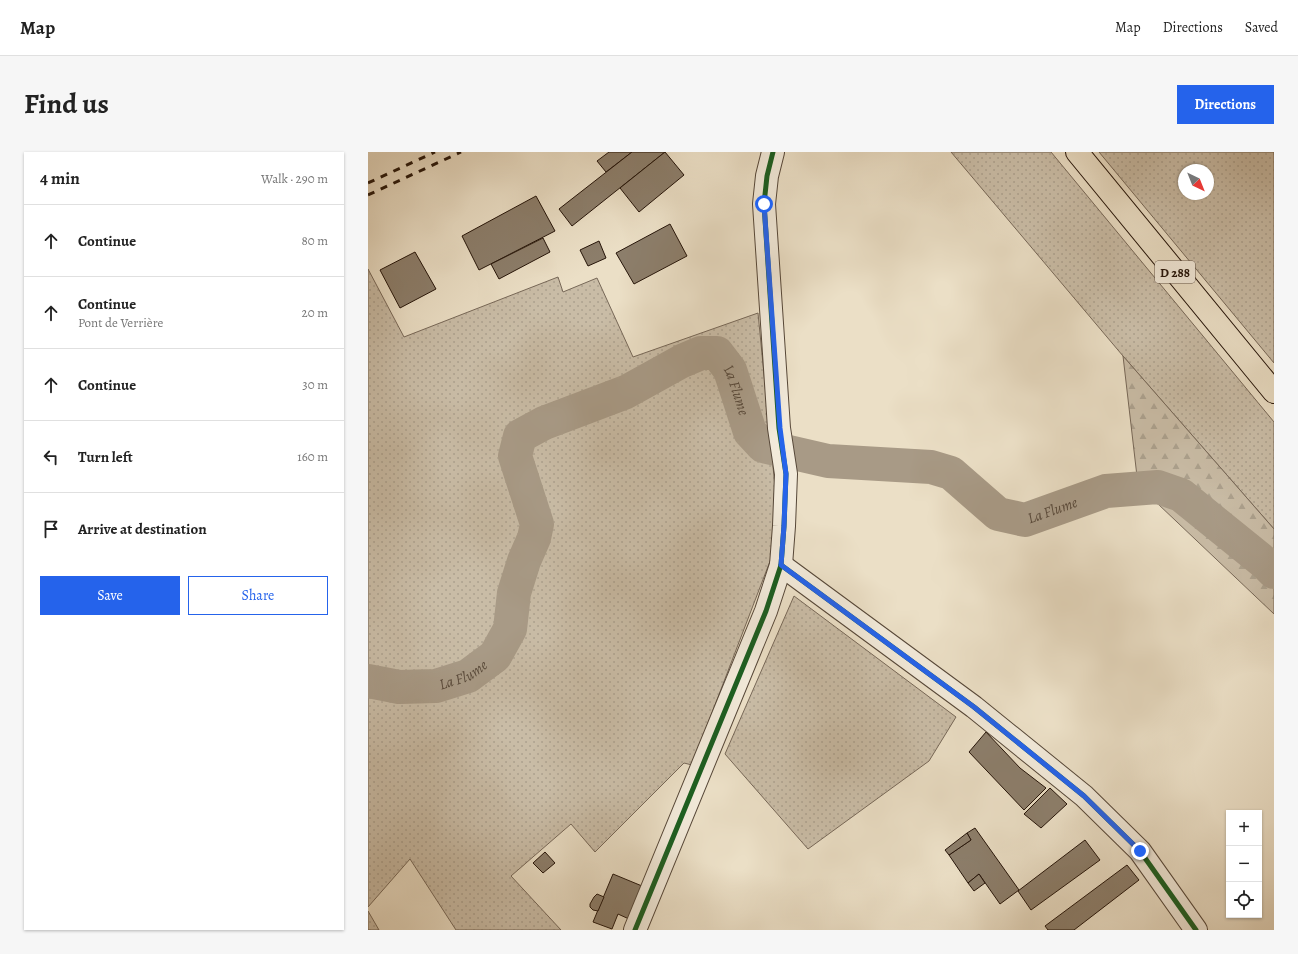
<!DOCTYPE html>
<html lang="en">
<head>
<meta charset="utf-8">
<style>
  body { margin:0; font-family:Alegreya,serif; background:#f6f6f6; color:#222 }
  .controls { position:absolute; right:12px; bottom:12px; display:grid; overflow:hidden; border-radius:0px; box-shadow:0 1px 3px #0004 }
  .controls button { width:36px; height:36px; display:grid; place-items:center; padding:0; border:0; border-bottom:1px solid #e0e0e0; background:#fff; color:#222; font:20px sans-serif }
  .compass { position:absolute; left:810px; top:12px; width:36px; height:36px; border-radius:50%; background:#fff; box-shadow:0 1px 3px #0004; rotate:137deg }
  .stop { position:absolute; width:12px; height:12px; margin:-9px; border:3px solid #2563eb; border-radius:50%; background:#fff }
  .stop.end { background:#2563eb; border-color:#fff; box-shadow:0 1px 4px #0008 }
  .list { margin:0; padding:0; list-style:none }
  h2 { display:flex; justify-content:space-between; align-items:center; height:52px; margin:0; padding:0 16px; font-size:17px }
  h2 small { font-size:13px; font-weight:400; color:#767676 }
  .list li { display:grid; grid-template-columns:26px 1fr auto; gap:12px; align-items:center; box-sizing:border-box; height:72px; padding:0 16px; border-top:1px solid #e0e0e0 }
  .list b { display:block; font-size:15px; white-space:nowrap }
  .list p { margin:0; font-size:13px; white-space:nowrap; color:#767676 }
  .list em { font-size:13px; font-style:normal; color:#767676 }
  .actions { display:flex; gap:8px; padding:12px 16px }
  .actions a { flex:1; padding:9px 0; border:1px solid #2563eb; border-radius:0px; text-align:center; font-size:14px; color:#2563eb }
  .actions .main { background:#2563eb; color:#fff }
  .icon { flex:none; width:22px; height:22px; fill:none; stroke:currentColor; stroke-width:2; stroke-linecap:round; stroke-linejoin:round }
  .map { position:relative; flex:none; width:906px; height:778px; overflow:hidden; border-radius:0px }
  header { display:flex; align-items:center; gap:24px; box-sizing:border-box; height:56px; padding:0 20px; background:#fff; border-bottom:1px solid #e0e0e0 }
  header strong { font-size:19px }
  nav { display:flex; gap:22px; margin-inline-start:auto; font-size:14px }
  .intro { display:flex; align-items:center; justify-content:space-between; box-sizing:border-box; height:96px; padding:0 24px }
  h1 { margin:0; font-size:28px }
  .button { padding:10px 18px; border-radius:0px; background:#2563eb; color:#fff; font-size:14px; font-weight:700 }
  main { display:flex; gap:24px; padding:0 24px }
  aside { flex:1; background:#fff; border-radius:0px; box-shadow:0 1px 3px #0004 }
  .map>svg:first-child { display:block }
</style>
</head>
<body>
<header>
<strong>Map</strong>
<nav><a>Map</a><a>Directions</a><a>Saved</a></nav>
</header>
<div class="intro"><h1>Find us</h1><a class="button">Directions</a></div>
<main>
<aside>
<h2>4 min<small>Walk · 290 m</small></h2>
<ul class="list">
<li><svg class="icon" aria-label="ahead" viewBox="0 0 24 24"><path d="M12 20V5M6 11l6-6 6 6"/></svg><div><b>Continue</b></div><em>80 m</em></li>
<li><svg class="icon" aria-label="ahead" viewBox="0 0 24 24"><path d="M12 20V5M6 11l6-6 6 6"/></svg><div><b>Continue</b><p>Pont de Verrière</p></div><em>20 m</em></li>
<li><svg class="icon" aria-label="ahead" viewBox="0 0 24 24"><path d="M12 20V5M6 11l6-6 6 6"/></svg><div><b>Continue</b></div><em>30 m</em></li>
<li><svg class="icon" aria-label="left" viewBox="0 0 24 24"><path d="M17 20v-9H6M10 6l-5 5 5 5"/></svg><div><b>Turn left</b></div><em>160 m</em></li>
<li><svg class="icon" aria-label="arrive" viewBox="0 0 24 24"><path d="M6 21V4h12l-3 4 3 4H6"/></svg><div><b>Arrive at destination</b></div></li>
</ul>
<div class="actions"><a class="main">Save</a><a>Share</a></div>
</aside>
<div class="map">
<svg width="906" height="778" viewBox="0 0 906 778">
  <defs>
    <pattern id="grass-dots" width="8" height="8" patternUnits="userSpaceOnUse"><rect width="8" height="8" fill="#c9bca6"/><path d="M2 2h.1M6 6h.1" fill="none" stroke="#aca18e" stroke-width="1.8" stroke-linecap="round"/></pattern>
    <pattern id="forest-firs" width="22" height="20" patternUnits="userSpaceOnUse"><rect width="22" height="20" fill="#c9bca6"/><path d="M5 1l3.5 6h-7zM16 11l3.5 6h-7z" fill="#aca18e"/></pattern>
  </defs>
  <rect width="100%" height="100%" fill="#ebdfc6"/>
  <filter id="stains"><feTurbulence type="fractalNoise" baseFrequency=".005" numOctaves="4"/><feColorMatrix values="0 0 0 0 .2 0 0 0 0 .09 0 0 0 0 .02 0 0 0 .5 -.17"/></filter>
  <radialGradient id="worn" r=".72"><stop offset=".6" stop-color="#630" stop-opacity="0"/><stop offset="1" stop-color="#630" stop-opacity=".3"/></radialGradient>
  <g fill="url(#grass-dots)" stroke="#776858" fill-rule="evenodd">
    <polygon points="583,0 683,0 906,270 906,377 755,204"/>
    <path d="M 731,0 L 906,0 L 906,211 ZM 816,18 L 840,18 L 840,42 L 816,42 Z"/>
    <polygon points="0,117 36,185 190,125 195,140 229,126 265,205 390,161 407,335 404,404 324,613 316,611 227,700 203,672 143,724 193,778 88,778 42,707 0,755"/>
    <polygon points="426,444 588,565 561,609 440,697 357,602"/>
    <polygon points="0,759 11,778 0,778"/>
  </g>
  <polygon fill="url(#forest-firs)" stroke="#776858" points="755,204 906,377 906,462 770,333"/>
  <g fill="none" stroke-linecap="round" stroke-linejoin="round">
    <path stroke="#a89a86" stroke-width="34" id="s1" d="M 0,529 L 31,535 L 68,534 L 100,524 L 127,504 L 142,477 L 146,441 L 156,409 L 166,386 L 169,372 L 147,304 L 152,284 L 176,271 L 258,240 L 314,209 L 333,201 L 349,201 L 362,218 L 382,280 L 395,294 L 460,309 L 563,315 L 583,321 L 630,362 L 657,368 L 738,339 L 790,335 L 813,343 L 897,411 L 906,420"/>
  </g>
  <g fill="#8c7e6b" stroke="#251409">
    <polygon points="241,0 264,0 238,20 229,9"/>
    <polygon points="264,0 297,0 204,74 191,57"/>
    <polygon points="297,0 316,23 271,60 252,36"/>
    <polygon points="168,44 187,79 111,118 94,84"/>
    <polygon points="302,72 319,104 266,132 248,101"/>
    <polygon points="175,86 182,100 131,127 123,112"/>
    <polygon points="231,89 238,106 220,114 212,98"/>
    <polygon points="47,100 68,137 32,156 12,118"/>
    <polygon points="618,580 652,616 678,636 656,658 601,600"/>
    <polygon points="682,636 699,652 673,676 656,662"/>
    <polygon points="607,676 651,738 632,752 611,722 600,731 581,703 603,688 599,681"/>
    <polygon points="599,681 603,688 581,703 577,698"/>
    <polygon points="717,688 732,708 663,758 650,739"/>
    <polygon points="177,700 187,711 175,721 165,711"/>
    <polygon points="759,713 771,728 706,778 680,778 677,774"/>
    <polygon points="245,722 274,734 261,767 250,762 244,777 225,770"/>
    <polygon points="611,722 617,731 606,739 600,731"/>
    <polygon points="229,742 236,745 230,759 225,758 222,755 222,752 226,745"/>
  </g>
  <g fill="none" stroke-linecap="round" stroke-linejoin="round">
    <g stroke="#564738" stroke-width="24">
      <g id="minor">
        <polyline points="413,413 606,555 716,644 772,699 828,778"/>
        <polyline points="267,778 398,459 413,413 416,374 418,322 411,276 396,52 399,24 405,0"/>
      </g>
    </g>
    <g stroke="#251409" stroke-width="24">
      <polyline id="major" points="709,0 906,240"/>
    </g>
    <use href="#minor" stroke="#f2eada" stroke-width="22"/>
    <use href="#major" stroke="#ebdfc6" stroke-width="22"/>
    <g stroke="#251409" stroke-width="3" stroke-dasharray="7 7" stroke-linecap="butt">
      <polyline points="0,31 67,0"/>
      <polyline points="0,43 93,0"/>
    </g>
    <g stroke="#f2eada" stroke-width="8">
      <g id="cycleway">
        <polyline points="413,413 606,555 716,644 772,699 828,778"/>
        <polyline points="267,778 398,459 413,413 416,374 418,322 411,276 396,52 399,24 405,0"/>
      </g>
    </g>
    <use href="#cycleway" stroke="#1b5e20" stroke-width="5"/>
  </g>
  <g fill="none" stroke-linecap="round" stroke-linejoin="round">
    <polyline stroke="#2563eb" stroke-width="5" points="396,52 412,276 418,322 416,374 413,413 606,555 716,644 772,699"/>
  </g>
  <g text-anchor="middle" stroke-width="4" stroke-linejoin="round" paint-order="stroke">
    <rect fill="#f2eada" stroke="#625448" stroke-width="1" x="787" y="109" width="40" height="22" rx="3"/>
    <g font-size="13" font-weight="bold" fill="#251409">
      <text x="807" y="125">D 288</text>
    </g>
    <g font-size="15" font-style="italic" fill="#594a3b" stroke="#f2eada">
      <text dy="5" stroke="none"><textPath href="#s1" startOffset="626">La Flume</textPath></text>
      <text dy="5" stroke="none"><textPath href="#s1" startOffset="999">La Flume</textPath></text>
      <text dy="5" stroke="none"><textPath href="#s1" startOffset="98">La Flume</textPath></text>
    </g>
  </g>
  <rect width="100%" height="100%" filter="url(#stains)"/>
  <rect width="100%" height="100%" fill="url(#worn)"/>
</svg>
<div class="controls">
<button>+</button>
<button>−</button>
<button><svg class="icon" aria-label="locate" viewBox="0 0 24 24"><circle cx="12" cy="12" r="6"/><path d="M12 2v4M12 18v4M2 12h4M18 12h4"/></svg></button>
</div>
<svg class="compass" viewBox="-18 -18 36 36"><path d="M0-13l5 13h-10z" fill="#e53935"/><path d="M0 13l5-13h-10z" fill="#767676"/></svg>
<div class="stop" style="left:396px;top:52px"></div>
<div class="stop end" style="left:772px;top:699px"></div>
</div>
</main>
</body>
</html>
